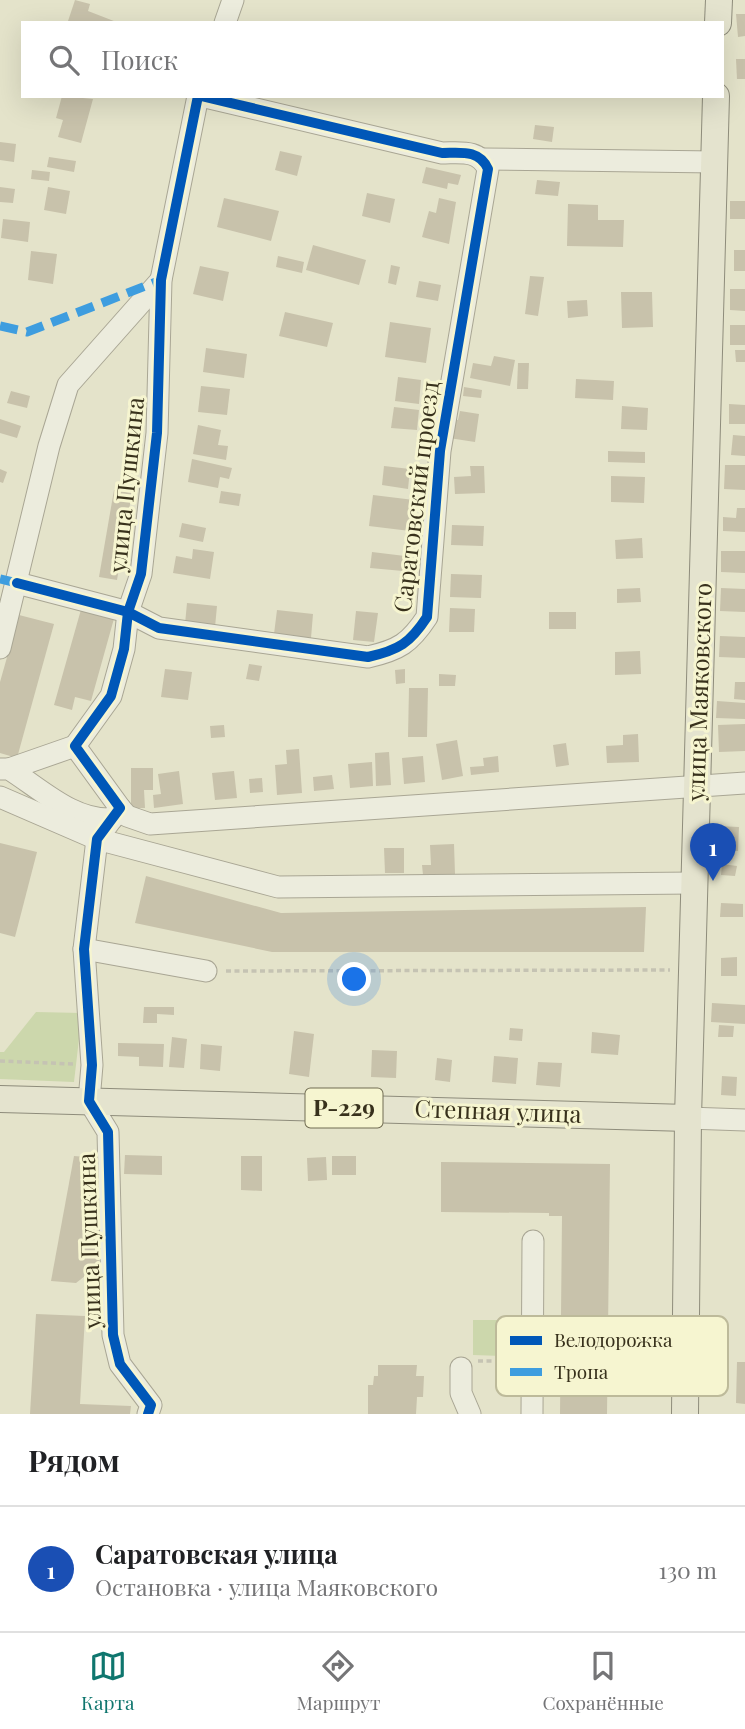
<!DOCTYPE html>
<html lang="ru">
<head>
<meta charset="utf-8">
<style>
  body { margin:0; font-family:"Playfair Display",serif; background:#f2f2f2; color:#202124 }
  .you { position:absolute; left:355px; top:980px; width:24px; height:24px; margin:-18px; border:5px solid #fff; border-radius:50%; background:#1a73e8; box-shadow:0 0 0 10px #1a73e833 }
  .badge { display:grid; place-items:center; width:46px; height:46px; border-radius:50%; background:#0f766e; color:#fff; font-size:23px; font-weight:700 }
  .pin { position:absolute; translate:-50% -58px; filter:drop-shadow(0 2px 4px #0008) }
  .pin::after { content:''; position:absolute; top:37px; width:24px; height:21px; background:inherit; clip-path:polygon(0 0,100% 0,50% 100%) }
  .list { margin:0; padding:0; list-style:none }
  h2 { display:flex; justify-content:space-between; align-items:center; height:91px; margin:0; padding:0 28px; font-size:30px }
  h2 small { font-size:23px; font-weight:400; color:#757577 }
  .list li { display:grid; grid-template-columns:46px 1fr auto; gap:21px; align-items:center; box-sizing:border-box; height:126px; padding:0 28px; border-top:2px solid #e0e0e0 }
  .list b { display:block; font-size:26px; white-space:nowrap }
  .list p { margin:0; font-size:23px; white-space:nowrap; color:#757577 }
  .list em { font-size:23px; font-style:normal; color:#757577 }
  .icon { flex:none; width:38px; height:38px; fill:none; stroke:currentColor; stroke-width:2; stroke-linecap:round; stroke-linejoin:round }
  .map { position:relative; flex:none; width:745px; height:1414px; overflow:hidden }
  .search { position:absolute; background:#fff; box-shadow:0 7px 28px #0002; left:21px; right:21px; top:21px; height:77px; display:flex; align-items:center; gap:18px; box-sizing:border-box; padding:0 24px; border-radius:0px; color:#757577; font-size:26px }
  .sheet { height:217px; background:#fff }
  nav { display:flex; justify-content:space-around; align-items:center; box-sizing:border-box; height:98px; border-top:2px solid #e0e0e0; background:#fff; font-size:19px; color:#757577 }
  nav a { display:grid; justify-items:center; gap:4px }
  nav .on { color:#0f766e }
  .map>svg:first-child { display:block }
</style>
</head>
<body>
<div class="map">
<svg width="745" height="1414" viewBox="0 0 745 1414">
  <rect width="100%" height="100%" fill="#e4e3ca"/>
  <g fill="#ccd7ac">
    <polygon points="36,1012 82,1013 74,1082 0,1079 0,1052 4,1052"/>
    <polygon points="473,1320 502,1320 502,1356 473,1355"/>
  </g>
  <g fill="#c8c2ab">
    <polygon points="75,0 90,4 88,11 119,23 68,21"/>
    <polygon points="736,14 745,14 745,36 738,37"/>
    <polygon points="736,59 745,59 745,79 737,79"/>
    <polygon points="62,96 93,99 81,143 58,137 63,120 56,118"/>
    <polygon points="535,125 554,127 552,142 533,139"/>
    <polygon points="0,142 16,144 14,162 0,160"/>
    <polygon points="280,151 302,156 297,176 275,170"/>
    <polygon points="49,157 76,161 74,172 47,167"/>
    <polygon points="426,167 461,175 458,185 448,183 447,189 422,183"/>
    <polygon points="32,170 50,172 49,181 31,179"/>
    <polygon points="537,180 560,182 558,196 535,194"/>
    <polygon points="0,187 15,189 13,203 0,202"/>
    <polygon points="48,187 70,191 66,214 44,210"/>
    <polygon points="367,193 395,199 390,223 362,216"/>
    <polygon points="224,198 279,211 271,241 217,227"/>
    <polygon points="439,198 456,202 449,244 422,237 429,211 436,213"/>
    <rect x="730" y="201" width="15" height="18"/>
    <polygon points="568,204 598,205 598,220 624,220 623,247 567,246"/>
    <polygon points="3,219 30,222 28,242 1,238"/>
    <polygon points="313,245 366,260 359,285 306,270"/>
    <rect x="734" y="250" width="11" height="21"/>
    <polygon points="31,251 57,254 53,284 28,280"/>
    <polygon points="278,256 304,262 302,273 276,267"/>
    <polygon points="391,265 400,267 396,285 388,283"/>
    <polygon points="200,266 229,272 223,301 193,294"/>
    <polygon points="530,276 544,277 538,316 525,314"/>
    <polygon points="419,281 441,285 438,301 416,297"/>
    <polygon points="730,289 745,289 745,311 730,310"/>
    <polygon points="621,292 652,292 653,327 622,328"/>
    <polygon points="587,300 588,316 568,318 567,301"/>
    <polygon points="285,312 333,323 327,347 279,336"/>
    <polygon points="390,322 431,328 426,363 385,357"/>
    <rect x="730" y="325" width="15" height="20"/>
    <polygon points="206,348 247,354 244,378 203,372"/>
    <polygon points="735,350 745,350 745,362 736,362"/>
    <polygon points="494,356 515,360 510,386 470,378 473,363 491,366"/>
    <polygon points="518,363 529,363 528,389 517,389"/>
    <polygon points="398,377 421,380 419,404 395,401"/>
    <polygon points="576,379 614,381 613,400 575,398"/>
    <polygon points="201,386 230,389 227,415 198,412"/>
    <polygon points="464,387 482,390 481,398 463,396"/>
    <polygon points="11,391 30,396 27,408 7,403"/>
    <polygon points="729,404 745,405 745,424 729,424"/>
    <polygon points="622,406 648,408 647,430 621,429"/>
    <polygon points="394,407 419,410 417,430 391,428"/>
    <polygon points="460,411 479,414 475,442 449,438 452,419 458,420"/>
    <polygon points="0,419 21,426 17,438 0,433"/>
    <polygon points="198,425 221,430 218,445 228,446 226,460 193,454"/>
    <polygon points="733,435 745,436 745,456 731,455"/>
    <polygon points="608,451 645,452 645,463 608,462"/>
    <polygon points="192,459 232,468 229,479 220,477 218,488 188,482"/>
    <polygon points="725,465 745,465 745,490 724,489"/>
    <polygon points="384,466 410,469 408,489 382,485"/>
    <polygon points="470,466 484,466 485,493 455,494 454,477 471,476"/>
    <polygon points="0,469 7,472 3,483 0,482"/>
    <polygon points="611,476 645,477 644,503 611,502"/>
    <polygon points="114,490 132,493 117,580 99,577"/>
    <polygon points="221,491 241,494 239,506 219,503"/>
    <polygon points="373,495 414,500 410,531 369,526"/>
    <polygon points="737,508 745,508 745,532 723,531 723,517 736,518"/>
    <polygon points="182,523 206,528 203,542 179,537"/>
    <polygon points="452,525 484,526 483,546 451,545"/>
    <polygon points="642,538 643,558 616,559 615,540"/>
    <polygon points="193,549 214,552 210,579 173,573 176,556 192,559"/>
    <polygon points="721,551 745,551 745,573 721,572"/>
    <polygon points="372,552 405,556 403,571 370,568"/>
    <polygon points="451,574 482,575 481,598 450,597"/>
    <polygon points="640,588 641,602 617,603 617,589"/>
    <polygon points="721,588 745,589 745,612 720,611"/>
    <polygon points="187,603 217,606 215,627 185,624"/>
    <polygon points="82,606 115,615 91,701 75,697 72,710 54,705"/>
    <polygon points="450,608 475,609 474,632 449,632"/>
    <polygon points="277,610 313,614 311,638 274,634"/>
    <polygon points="356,611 378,613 374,642 353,640"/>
    <rect x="549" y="612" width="27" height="17"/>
    <polygon points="19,615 54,624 17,758 0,753 0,682"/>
    <polygon points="720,636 745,637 745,658 719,657"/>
    <polygon points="640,651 641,674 615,675 615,652"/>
    <polygon points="249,664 262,666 259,681 246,679"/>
    <polygon points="165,669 192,672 188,700 161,697"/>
    <polygon points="405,669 405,683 396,684 395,670"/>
    <polygon points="439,674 456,675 455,686 439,686"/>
    <polygon points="735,682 745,682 745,700 734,699"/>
    <polygon points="409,688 428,688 427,737 408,737"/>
    <polygon points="717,701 745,703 745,719 716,718"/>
    <polygon points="745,724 745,751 719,752 718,725"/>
    <polygon points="224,725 225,737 211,738 210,726"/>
    <polygon points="638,734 639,762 607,763 606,746 623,745 623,735"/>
    <polygon points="457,740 463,776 442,780 436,744"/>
    <polygon points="566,743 569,765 556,767 553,745"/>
    <polygon points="299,749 302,793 277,795 275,765 287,764 286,750"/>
    <polygon points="389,752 391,785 376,786 375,753"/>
    <polygon points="423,756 425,782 404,784 402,758"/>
    <polygon points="498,756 499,772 471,775 470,767 484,766 483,758"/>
    <polygon points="372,762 373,786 350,788 348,764"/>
    <polygon points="131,768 153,768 153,790 144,790 145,808 131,808"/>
    <polygon points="179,771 183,804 154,808 153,795 161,794 158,774"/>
    <polygon points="234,771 237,798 215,800 212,773"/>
    <polygon points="332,775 334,789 314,791 313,777"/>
    <polygon points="262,778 263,792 250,793 249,779"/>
    <polygon points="717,826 739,827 738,851 722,850 722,843 716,843"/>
    <polygon points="0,843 37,852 15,937 0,933"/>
    <polygon points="454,844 455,874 423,875 422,865 431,865 430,845"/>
    <polygon points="384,848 404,848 404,873 385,873"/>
    <polygon points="722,864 737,866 735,876 721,875"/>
    <polygon points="146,876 281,913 646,907 644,952 272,952 135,923"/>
    <polygon points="721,903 743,904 743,917 720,917"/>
    <polygon points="737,957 737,976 721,976 721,958"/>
    <polygon points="712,1003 745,1005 745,1024 711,1022"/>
    <polygon points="144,1007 174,1007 174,1015 157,1014 157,1023 143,1023"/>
    <polygon points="719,1025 734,1026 733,1037 718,1037"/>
    <polygon points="510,1028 523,1029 522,1041 509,1040"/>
    <polygon points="294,1031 314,1034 309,1077 289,1074"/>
    <polygon points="592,1032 620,1035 618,1055 591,1053"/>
    <polygon points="172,1037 187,1039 184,1068 169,1067"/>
    <polygon points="118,1043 164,1044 163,1067 139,1066 139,1057 118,1056"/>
    <polygon points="201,1044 222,1046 220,1071 200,1069"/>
    <polygon points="372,1050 397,1051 396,1078 371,1077"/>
    <polygon points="494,1056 518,1058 516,1084 492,1082"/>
    <polygon points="437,1058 452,1060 450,1082 435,1080"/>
    <polygon points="538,1062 562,1063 560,1087 536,1085"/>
    <polygon points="722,1076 737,1077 736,1096 721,1095"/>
    <polygon points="125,1155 162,1156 162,1175 124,1174"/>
    <polygon points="74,1156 98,1158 99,1265 76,1283 51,1281"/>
    <polygon points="241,1156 262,1156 262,1191 241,1190"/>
    <rect x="332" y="1156" width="24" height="19"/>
    <polygon points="326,1157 327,1180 308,1181 307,1158"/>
    <polygon points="441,1162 610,1164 607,1414 560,1414 562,1216 549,1216 549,1213 441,1212"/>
    <polygon points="36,1314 85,1316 80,1404 131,1406 130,1414 30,1414"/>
    <polygon points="737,1362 745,1362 745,1404 736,1403"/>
    <polygon points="378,1365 417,1365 416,1376 424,1376 423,1397 417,1397 416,1414 368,1414 368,1385 373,1385 374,1376 378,1376"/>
  </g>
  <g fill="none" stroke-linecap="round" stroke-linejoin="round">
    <g stroke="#a9a694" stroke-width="23">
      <g id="minor">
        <polyline points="225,23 233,0"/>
        <polyline points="483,159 715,162"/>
        <path d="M 17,583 L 128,612 L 159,628 L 368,657 C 399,650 410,643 427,617 L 440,451 L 488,169 C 479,149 460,153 442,153 L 201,96"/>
        <polyline points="0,648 49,446 68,385 161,280"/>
        <path d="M 0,769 L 9,769 C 41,789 73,821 112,819"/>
        <polyline points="9,769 75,746"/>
        <polyline points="0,797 97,839 278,887 694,883"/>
        <polyline points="120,808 127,816 150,824 745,783"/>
        <polyline points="84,949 206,971"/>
        <polyline points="688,1118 745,1120"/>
        <polyline points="461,1368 461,1393 470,1414"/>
        <polyline points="148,1414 151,1405 120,1364 113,1335 108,1132 89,1101 92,1065 84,949 97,839 120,808 75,746 111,696 124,649 128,612 141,574 157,433 161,280 198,96"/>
        <polyline points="532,1414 533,1241"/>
      </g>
    </g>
    <g stroke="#8e8c7b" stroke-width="28">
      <g id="major">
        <polyline points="718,23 719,0"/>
        <polyline points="0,1099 688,1118"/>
        <polyline points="685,1414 688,1118 716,96"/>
      </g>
    </g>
    <g stroke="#c5c3b3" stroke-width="3.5" stroke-dasharray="5 3.5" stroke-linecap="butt">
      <polyline points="226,971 670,970"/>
      <polyline points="0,1061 73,1064"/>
      <polyline points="478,1361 512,1361"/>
    </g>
    <use href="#minor" stroke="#ececdd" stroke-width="21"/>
    <use href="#major" stroke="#e4e3ce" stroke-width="26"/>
    <g stroke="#3e9ddf" stroke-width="9" stroke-dasharray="18 9" stroke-linecap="butt">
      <polyline points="0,326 27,332 161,280"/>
      <polyline points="0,579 17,583"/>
    </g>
    <g stroke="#f6f5d0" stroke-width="15">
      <g id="cycleway">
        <path d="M 17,583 L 128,612 L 159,628 L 368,657 C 399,650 410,643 427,617 L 440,451 L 488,169 C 479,149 460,153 442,153 L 201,96"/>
        <polyline points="148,1414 151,1405 120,1364 113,1335 108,1132 89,1101 92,1065 84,949 97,839 120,808 75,746 111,696 124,649 128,612 141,574 157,433 161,280 198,96"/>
      </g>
    </g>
    <use href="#cycleway" stroke="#0057b8" stroke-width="10"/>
  </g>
  <g text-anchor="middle" stroke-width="6" stroke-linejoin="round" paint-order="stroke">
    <rect fill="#f6f5d0" stroke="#716c52" stroke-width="2" x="305.5" y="1088.5" width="77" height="39" rx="5"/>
    <g font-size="23" font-weight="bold" fill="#38311c">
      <text x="344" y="1116">Р-229</text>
    </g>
    <g font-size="24" fill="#38311c" stroke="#f6f5d0">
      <text transform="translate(127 485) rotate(-84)" y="8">улица Пушкина</text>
      <text transform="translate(417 497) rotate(-83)" y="8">Саратовский проезд</text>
      <text transform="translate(700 692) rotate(-88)" y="8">улица Маяковского</text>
      <text transform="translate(498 1112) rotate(2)" y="8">Степная улица</text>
      <text transform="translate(90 1241) rotate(-92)" y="8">улица Пушкина</text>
    </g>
  </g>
  <rect x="496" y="1316" width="232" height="80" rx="10" fill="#f6f5d0" stroke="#bdba9a" stroke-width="2"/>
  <rect x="510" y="1336" width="32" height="9" fill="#0057b8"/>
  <rect x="510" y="1368" width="32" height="8" fill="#3e9ddf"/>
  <g font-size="19" fill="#38311c">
    <text x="554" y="1347">Велодорожка</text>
    <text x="554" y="1379">Тропа</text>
  </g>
</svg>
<div class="you"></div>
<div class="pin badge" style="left:713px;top:881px;background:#1a4fb4">1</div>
<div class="search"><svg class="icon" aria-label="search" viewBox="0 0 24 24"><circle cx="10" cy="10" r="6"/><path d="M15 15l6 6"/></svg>Поиск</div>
</div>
<section class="sheet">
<h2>Рядом<small></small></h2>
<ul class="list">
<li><span class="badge" style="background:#1a4fb4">1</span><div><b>Саратовская улица</b><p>Остановка · улица Маяковского</p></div><em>130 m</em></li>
</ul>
</section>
<nav>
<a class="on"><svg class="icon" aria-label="map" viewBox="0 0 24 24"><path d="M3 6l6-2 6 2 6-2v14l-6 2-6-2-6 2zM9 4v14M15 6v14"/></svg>Карта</a>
<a><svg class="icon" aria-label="directions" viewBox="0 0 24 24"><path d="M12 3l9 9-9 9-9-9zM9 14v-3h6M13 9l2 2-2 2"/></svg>Маршрут</a>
<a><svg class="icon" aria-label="saved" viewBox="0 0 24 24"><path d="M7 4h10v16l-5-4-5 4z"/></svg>Сохранённые</a>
</nav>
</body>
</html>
